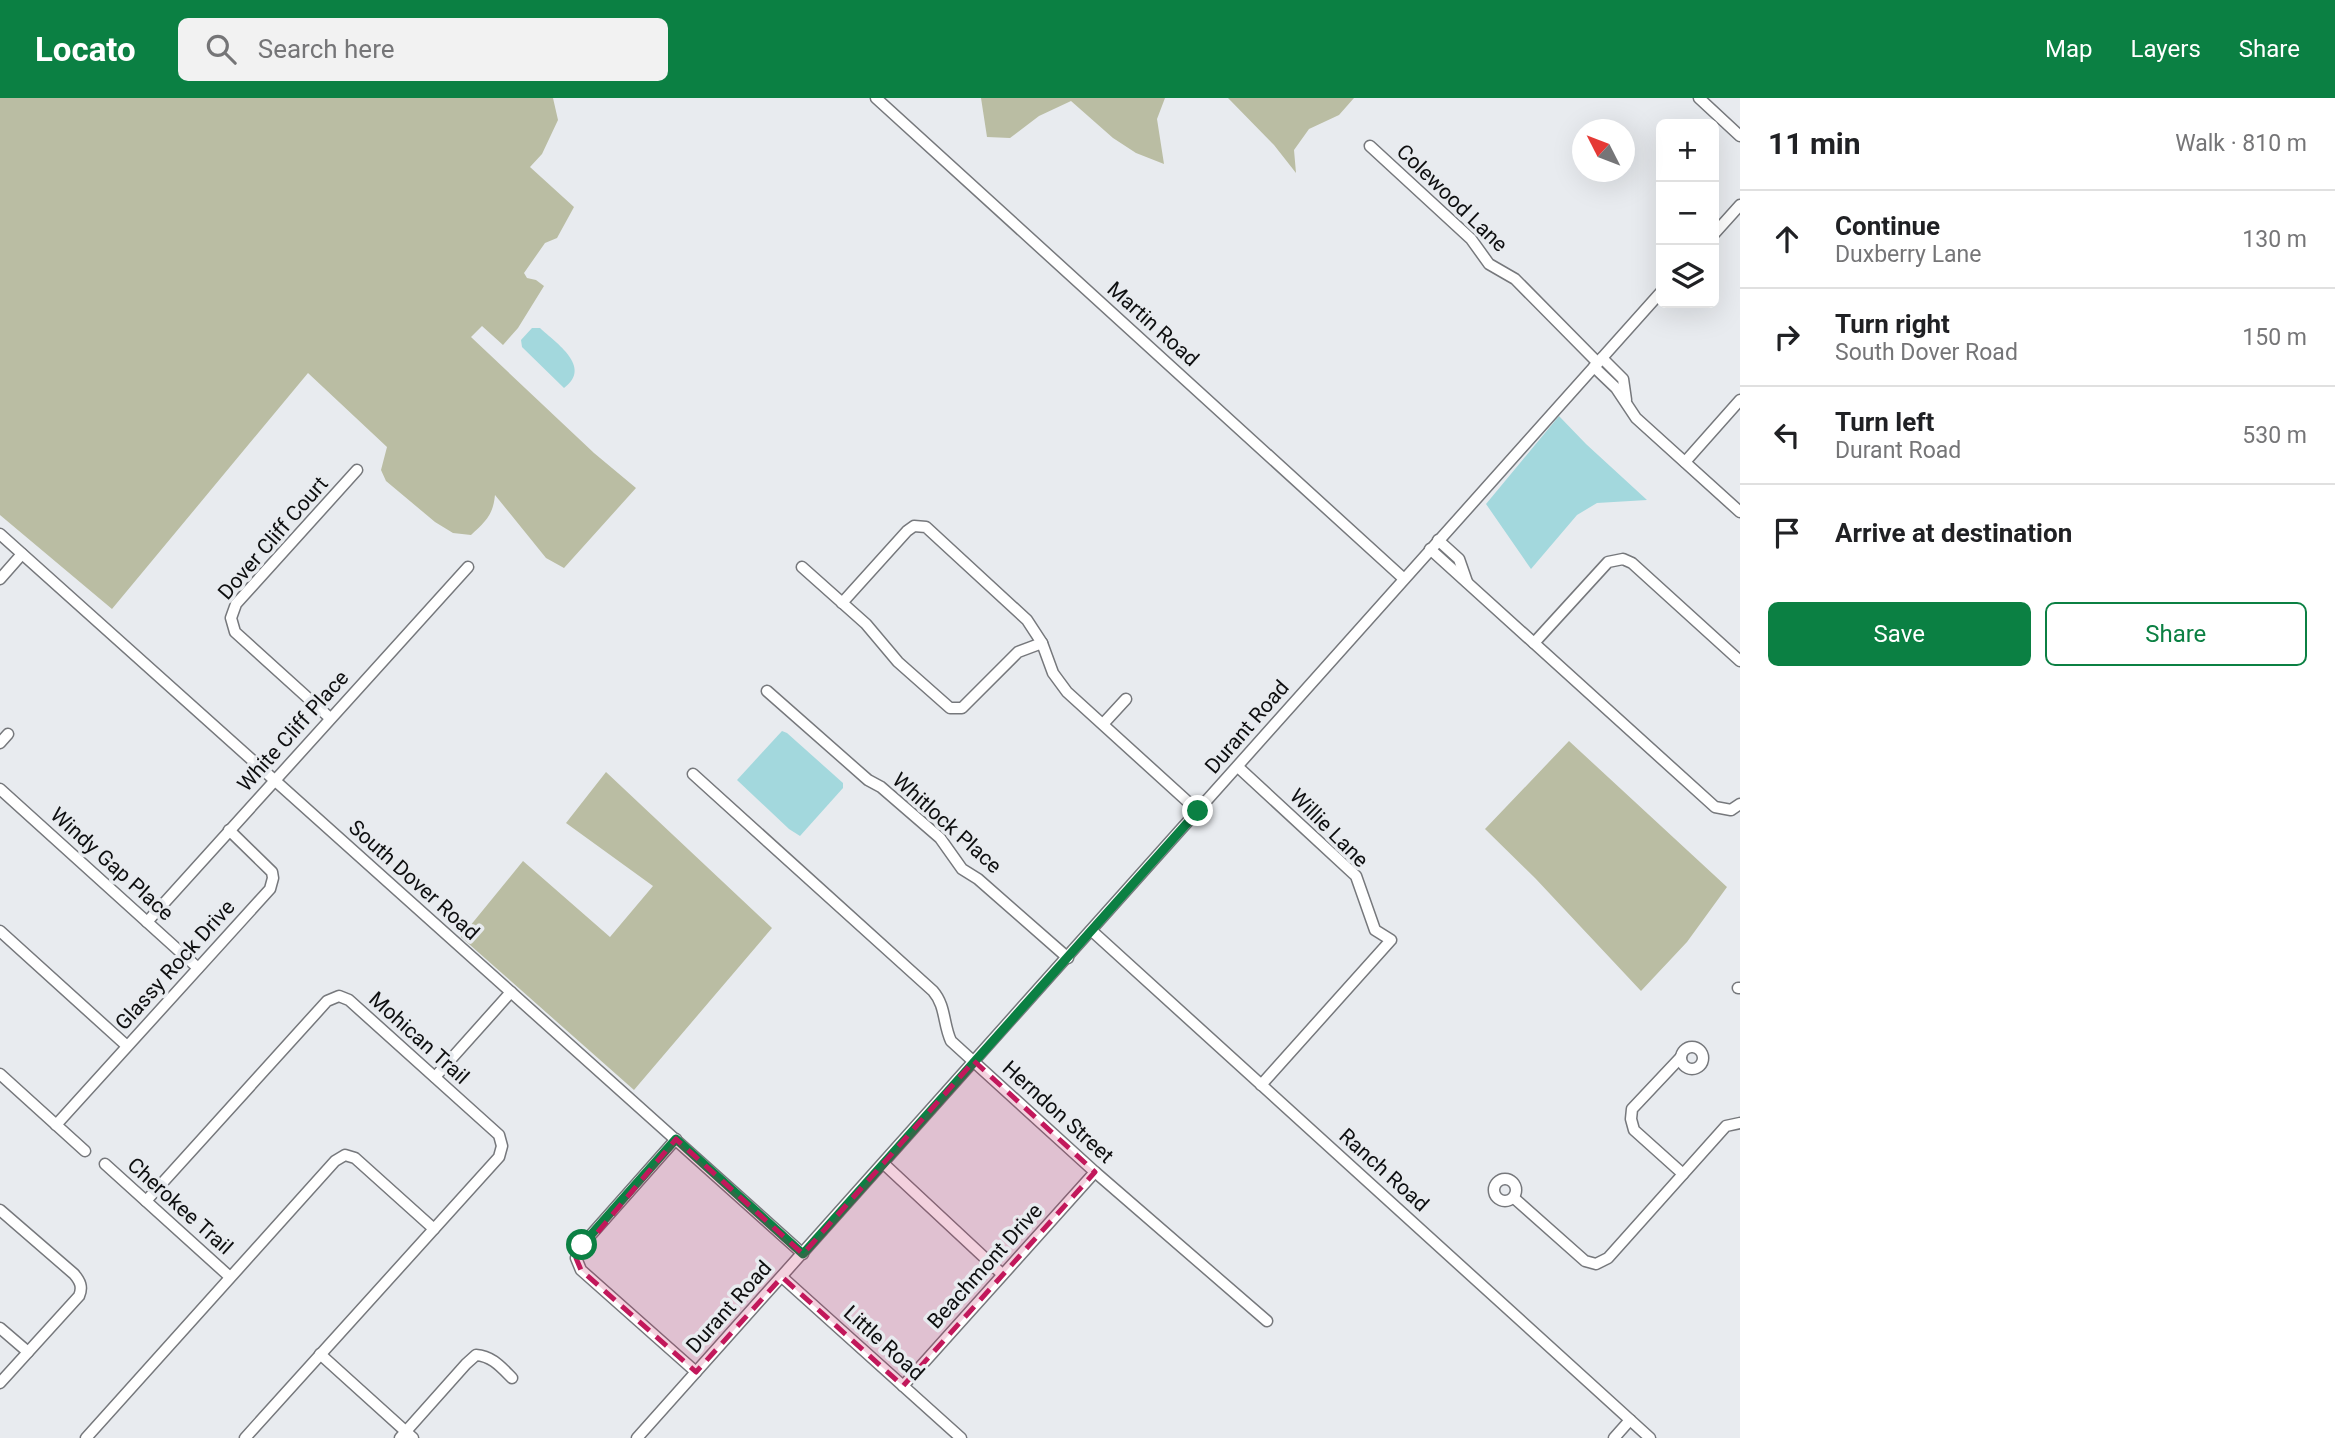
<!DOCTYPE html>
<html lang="en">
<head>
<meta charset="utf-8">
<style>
  body { margin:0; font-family:Roboto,sans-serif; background:#f2f2f2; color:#202124 }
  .controls { position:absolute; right:21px; top:21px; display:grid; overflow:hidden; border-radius:10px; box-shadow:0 7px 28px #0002 }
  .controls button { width:63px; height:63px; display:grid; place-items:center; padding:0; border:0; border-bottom:2px solid #e0e0e0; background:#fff; color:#202124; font:35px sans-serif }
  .compass { position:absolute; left:1572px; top:21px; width:63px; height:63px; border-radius:50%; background:#fff; box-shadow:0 7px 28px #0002; rotate:312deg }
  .stop { position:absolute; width:21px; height:21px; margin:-16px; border:5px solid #0b8043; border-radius:50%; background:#fff }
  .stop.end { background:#0b8043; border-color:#fff; box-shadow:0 2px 7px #0008 }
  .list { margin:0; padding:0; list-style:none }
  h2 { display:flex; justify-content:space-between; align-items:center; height:91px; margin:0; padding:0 28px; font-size:30px }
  h2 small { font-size:23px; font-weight:400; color:#757577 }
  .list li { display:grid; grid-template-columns:46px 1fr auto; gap:21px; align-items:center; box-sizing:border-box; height:98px; padding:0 28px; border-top:2px solid #e0e0e0 }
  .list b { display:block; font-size:26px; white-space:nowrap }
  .list p { margin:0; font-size:23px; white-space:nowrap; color:#757577 }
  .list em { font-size:23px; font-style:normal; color:#757577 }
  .actions { display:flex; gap:14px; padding:21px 28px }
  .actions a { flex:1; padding:16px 0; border:2px solid #0b8043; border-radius:10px; text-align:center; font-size:24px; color:#0b8043 }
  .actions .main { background:#0b8043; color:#fff }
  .icon { flex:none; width:38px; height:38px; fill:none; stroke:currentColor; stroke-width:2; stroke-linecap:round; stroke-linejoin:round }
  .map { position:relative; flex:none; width:1740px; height:1340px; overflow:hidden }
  header { display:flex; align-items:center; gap:42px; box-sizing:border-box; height:98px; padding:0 35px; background:#0b8043; color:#fff }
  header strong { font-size:33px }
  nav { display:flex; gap:38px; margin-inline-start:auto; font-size:24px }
  .search { width:490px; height:63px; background:#f2f2f2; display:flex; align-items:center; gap:18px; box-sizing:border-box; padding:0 24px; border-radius:10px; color:#757577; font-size:26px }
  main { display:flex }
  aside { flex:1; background:#fff }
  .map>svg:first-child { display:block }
</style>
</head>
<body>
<header>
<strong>Locato</strong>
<div class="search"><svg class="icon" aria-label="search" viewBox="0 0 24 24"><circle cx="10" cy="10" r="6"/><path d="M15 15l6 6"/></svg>Search here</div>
<nav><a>Map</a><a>Layers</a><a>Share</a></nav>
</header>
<main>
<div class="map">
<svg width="1740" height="1340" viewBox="0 0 1740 1340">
  <rect width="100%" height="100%" fill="#e8ebef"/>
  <g fill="#babda3">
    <path d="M 0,0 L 553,0 L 558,22 L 542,56 L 530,69 L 574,109 L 557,140 L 545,145 L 524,175 L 527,180 L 536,182 L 544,188 L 518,230 L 503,247 L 482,228 L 471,239 L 594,355 L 636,390 L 564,470 L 546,460 L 495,397 C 493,417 486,423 471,437 L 453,435 L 435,424 L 386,383 L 381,372 L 387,349 L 308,275 L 112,511 L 0,417 Z"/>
    <polygon points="981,0 1165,0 1157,21 1164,66 1136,55 1113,40 1071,3 1039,18 1010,40 987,39"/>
    <polygon points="1228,0 1354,0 1339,17 1309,31 1294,52 1296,75 1274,47"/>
    <polygon points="1569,643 1727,789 1687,844 1641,893 1535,780 1485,731"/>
    <polygon points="606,674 772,830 634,992 461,839 523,763 610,839 653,788 566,725"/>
  </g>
  <g fill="#a3d8dd">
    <path d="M 532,230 L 540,230 C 556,245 593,269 564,290 L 522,249 L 521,242 Z"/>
    <polygon points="1559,318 1586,346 1647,402 1597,405 1577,417 1531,471 1486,406"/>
    <polygon points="782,633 787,635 843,685 843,690 800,738 789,731 737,682"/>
  </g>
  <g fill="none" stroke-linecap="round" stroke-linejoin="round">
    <g stroke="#76787c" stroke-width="13">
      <g id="minor">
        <polyline points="876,0 1403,480"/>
        <polyline points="1699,0 1740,38"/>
        <polyline points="1370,48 1471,141 1489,166 1515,181 1598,265"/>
        <polyline points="1714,136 1740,107"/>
        <polyline points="1602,260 1623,281 1626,302"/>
        <polyline points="1594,269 1616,290 1636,320 1740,414"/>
        <polyline points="1685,364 1740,302"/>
        <polyline points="0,436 803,1156"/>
        <polyline points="1438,442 1459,461 1467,484"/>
        <polyline points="1430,451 1715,709 1731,712 1740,706"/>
        <polyline points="802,469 866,526 898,564 950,610 962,610 1018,554 1042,545"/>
        <polyline points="0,481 22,456"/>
        <polyline points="842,505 907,433 914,428 926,429 1027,522 1042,545 1053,575 1067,594 1198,713"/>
        <polyline points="1534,545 1608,464 1623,461 1632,465 1740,563"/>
        <polyline points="767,593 868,682 881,689 940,740 962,771 978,781 1068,860"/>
        <polyline points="330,620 235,534 231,520 236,506 357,372"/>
        <polyline points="1103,626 1126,601"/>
        <polyline points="0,645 8,636"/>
        <polyline points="1238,669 1356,778 1375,832 1391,842 1261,987"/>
        <path d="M 693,676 L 933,893 C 946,908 943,926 951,943 L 1095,1074 L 1267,1223"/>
        <polyline points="0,691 198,870"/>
        <polyline points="147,824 468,469"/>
        <polyline points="0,833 127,948"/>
        <polyline points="1092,833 1650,1340"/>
        <polyline points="1738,890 1740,890"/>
        <circle cx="1692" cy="960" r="11"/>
        <polyline points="1681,959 1632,1011 1631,1021 1634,1032 1683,1076"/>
        <polyline points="0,976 85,1053"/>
        <polyline points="435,979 511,894"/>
        <polyline points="56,1027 270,791 273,780 272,774 229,732"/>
        <polyline points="676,1041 582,1147 576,1160 581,1172 696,1274"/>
        <polyline points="105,1066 230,1179"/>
        <polyline points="884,1066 1002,1176"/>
        <circle cx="1505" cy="1092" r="11"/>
        <polyline points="1514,1100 1585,1163 1596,1166 1608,1160 1726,1028 1740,1025"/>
        <polyline points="146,1103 327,903 339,898 349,902 499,1037 502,1048 499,1059 245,1340"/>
        <path d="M 0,1112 L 74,1176 C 80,1183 83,1189 79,1198 L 0,1285"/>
        <polyline points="782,1179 961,1340"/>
        <polyline points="0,1230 28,1254"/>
        <polyline points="320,1256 413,1340"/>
        <polyline points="903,1288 1095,1074"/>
        <polyline points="86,1340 335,1063 345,1057 355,1060 434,1131"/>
        <path d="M 400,1340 L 466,1266 L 476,1257 C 492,1258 501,1269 512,1280"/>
        <path d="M 637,1340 C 979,959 1318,575 1661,194"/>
        <polyline points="1614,1340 1630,1322"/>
      </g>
    </g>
    <use href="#minor" stroke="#fff" stroke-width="10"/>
  </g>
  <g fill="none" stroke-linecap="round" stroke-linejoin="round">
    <polyline stroke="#0b8043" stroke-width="9" points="582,1147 676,1041 803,1156 1198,713"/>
  </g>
  <path fill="#c2185b" fill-opacity="0.2" stroke="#c2185b" stroke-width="5" stroke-dasharray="14 9" stroke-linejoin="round" d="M 974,963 L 1095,1074 L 903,1288 L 782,1179 L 696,1274 L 581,1172 L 576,1160 L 676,1041 L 803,1156 Z"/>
  <g text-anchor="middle" stroke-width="7" stroke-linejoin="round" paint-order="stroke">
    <g font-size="21" fill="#0e0f10" stroke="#e8ebef">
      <text transform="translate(1452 100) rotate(44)" y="7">Colewood Lane</text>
      <text transform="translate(1153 226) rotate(42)" y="7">Martin Road</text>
      <text transform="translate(273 440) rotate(-49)" y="7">Dover Cliff Court</text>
      <text transform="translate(1247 629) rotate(-49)" y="7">Durant Road</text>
      <text transform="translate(293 633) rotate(-48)" y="7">White Cliff Place</text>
      <text transform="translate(947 725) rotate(42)" y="7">Whitlock Place</text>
      <text transform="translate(1329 730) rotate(45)" y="7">Willie Lane</text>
      <text transform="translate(112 766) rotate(42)" y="7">Windy Gap Place</text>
      <text transform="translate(414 782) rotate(42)" y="7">South Dover Road</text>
      <text transform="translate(175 867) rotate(-48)" y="7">Glassy Rock Drive</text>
      <text transform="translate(419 940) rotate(42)" y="7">Mohican Trail</text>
      <text transform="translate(1058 1014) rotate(42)" y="7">Herndon Street</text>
      <text transform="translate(1384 1072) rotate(42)" y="7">Ranch Road</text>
      <text transform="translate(180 1108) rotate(42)" y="7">Cherokee Trail</text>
      <text transform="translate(985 1168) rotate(-48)" y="7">Beachmont Drive</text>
      <text transform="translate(729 1209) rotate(-48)" y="7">Durant Road</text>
      <text transform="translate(884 1245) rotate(42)" y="7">Little Road</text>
    </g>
  </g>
</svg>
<div class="controls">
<button>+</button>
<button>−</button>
<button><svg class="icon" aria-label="layers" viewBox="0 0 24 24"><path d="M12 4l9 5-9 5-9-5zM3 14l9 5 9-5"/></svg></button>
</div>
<svg class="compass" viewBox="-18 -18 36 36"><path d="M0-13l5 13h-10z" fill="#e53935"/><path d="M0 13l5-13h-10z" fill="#757577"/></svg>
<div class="stop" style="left:582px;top:1147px"></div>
<div class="stop end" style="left:1198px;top:713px"></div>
</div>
<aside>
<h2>11 min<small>Walk · 810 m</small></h2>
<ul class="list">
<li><svg class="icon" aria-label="ahead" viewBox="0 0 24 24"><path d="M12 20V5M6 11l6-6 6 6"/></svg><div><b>Continue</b><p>Duxberry Lane</p></div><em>130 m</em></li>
<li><svg class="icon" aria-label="right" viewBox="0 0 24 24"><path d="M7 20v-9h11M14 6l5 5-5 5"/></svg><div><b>Turn right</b><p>South Dover Road</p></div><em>150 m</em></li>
<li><svg class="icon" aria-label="left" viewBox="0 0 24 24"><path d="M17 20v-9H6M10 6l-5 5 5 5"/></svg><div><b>Turn left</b><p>Durant Road</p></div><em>530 m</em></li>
<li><svg class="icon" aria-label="arrive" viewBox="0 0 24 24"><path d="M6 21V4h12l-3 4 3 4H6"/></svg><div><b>Arrive at destination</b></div></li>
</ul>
<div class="actions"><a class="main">Save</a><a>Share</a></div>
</aside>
</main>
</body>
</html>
